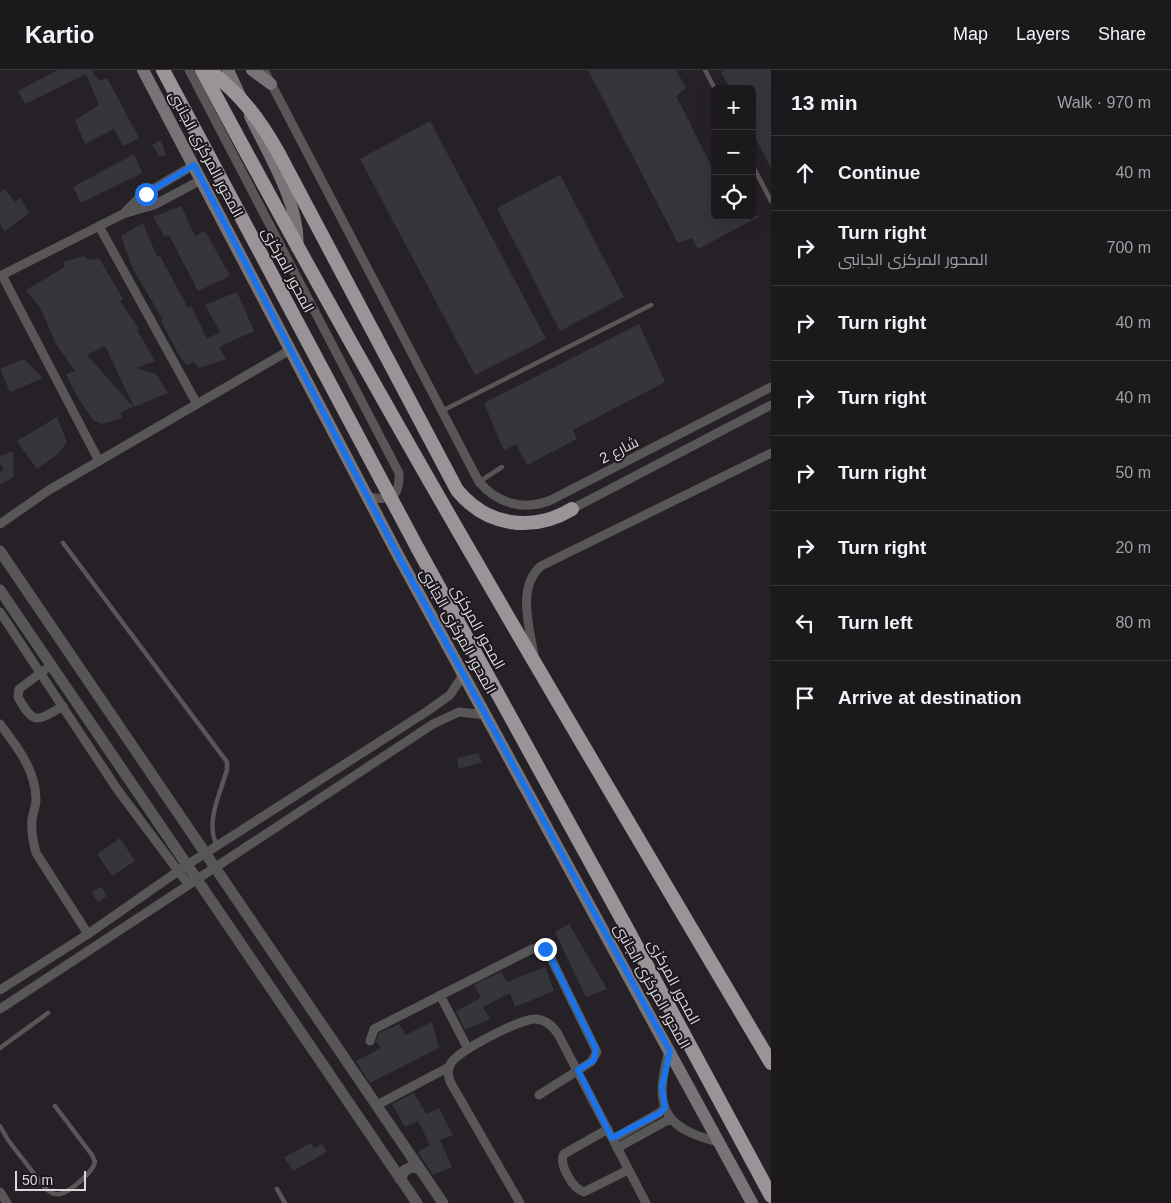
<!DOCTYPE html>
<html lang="en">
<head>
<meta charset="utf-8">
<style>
  body { margin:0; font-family:Helvetica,Cairo,sans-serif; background:#252226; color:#f1f3f6 }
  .controls { position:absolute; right:15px; top:15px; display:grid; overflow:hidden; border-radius:8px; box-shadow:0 5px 20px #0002 }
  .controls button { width:45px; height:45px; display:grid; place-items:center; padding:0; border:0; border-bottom:1px solid #3a383b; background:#1c191d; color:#f1f3f6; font:25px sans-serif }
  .scale { position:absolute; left:15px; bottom:12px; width:71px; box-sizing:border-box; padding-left:5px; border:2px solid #dbd8dc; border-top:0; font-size:14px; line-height:18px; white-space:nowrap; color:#dbd8dc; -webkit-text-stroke:4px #1c181d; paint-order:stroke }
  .stop { position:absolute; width:15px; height:15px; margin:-11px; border:4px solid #1a73e8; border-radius:50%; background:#fff }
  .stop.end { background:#1a73e8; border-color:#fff; box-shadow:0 1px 5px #0008 }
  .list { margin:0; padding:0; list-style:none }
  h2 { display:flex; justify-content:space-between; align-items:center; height:65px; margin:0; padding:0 20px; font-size:21px }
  h2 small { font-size:16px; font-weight:400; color:#a0a0a4 }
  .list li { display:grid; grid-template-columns:32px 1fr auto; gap:15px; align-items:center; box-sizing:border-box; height:75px; padding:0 20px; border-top:1px solid #3a383b }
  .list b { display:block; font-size:19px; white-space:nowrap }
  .list p { margin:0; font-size:16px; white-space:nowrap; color:#a0a0a4 }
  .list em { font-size:16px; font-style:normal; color:#a0a0a4 }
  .icon { flex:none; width:28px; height:28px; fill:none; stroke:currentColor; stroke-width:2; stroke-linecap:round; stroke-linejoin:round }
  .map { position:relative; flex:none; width:771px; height:1133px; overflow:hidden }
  header { display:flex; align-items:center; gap:30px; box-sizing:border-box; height:70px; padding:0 25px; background:#1c191d; border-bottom:1px solid #3a383b }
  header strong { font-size:24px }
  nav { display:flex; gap:28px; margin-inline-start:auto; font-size:18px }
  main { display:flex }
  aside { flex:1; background:#1c191d }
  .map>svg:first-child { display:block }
</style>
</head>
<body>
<header>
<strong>Kartio</strong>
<nav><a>Map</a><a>Layers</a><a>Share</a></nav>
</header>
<main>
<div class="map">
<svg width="771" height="1133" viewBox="0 0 771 1133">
  <rect width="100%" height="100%" fill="#252127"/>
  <g fill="#37353c">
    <polygon points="58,0 95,0 92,1 99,11 107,8 139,68 124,76 114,59 85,74 75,50 99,35 86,4 25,34 18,21"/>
    <polygon points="588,0 676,0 686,18 676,26 715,103 715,146 760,146 698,179 692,168 678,173"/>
    <polygon points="725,0 771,0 771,98 752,62 752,19 730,19 721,2"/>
    <polygon points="430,51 546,269 475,305 360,89"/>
    <polygon points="161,70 166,85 159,86 152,75"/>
    <polygon points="134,84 142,103 81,133 73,117"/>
    <polygon points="560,105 624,227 560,261 497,138"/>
    <polygon points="5,119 15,132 20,128 29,143 5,161 0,154 0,123"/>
    <polygon points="181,136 195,166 205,161 230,206 198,221 169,165 165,167 153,147"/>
    <polygon points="143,153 157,187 160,186 188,238 191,236 207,269 220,262 205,235 237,222 254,261 219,277 226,289 199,298 194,292 187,295 179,285 161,251 163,250 132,197 121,166"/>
    <polygon points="84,186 90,190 99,188 123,229 120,231 139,259 137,260 155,291 136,298 156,304 168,323 134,337 105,276 87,285 133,337 120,343 123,348 101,354 93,350 77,326 66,304 75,301 56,274 41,239 26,220 65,197 63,192"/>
    <polygon points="639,254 665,312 573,360 577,369 527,395 516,374 504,381 484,333"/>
    <polygon points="24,289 43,308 10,322 0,299"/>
    <polygon points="57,347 67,372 58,384 37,399 17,371"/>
    <polygon points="13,381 14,407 0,414 0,402 4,400 0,393 0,386"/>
    <polygon points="478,683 482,692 459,699 457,688"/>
    <polygon points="120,768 135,791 112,806 97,784"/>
    <polygon points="101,817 107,826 98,832 91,822"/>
    <polygon points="569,854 607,919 586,927 555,862"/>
    <polygon points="545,897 554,921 515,937 510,923 483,937 490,949 465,960 456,941 481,928 474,915 501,902 507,912"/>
    <polygon points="432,952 439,978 370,1013 356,991 381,978 376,971 379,963 399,954 406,965"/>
    <polygon points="414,1023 426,1044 439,1038 453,1065 440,1070 452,1097 433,1105 418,1082 430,1075 418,1051 405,1057 392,1034"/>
    <polygon points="311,1073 314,1078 322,1074 327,1082 293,1101 284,1087"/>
  </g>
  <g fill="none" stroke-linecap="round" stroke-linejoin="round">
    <g stroke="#595658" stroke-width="4.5">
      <polyline points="705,0 715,19"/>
      <polyline points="752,94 771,131"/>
      <polyline points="442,341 651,235"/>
      <polyline points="479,412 502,397"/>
      <path d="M 63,473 L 227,692 L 227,700 C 220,724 205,752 217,776"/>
      <polyline points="0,978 48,943"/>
      <path d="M 0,1056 L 8,1070 L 45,1118 C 49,1122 54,1125 60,1124 C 70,1122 93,1102 95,1092 L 92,1085 L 55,1036"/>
      <polyline points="277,1119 285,1133"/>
    </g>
    <g stroke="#595658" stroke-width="9">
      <path d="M 189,0 L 399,403 C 400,429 390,431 367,427"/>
      <path d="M 264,0 L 479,412 C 498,434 524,441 551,430 L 771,317"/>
      <polyline points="125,142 141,126 194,95"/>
      <polyline points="99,156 197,334"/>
      <polyline points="2,205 99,391"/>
      <polyline points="0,206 123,144 154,135 201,110"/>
      <polyline points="572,439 771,335"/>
      <polyline points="0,454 49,420 290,280"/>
      <polyline points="0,542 117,719 188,814"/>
      <path d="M 534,586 C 530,558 516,518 541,496 L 771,383"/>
      <path d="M 50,596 L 19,619 L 18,627 C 34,656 37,651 63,636"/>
      <path d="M 0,654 C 17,677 36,700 36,730 C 36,736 33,743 32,749 C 31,761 33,772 36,783 L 88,864"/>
      <polyline points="0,920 88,864 187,795 426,642 450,625 463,605"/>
      <polyline points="440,925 468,979"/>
      <polyline points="0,939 433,654 459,642 486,645"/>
      <polyline points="370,971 374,959 532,879 540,878 548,882 597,982 591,992 539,1025"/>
      <path d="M 669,981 C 654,1035 661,1058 718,1072"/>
      <polyline points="377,1035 449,997"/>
      <path d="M 608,1059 L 564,1084 C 558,1094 573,1119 584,1122 L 628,1100"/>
      <polyline points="613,1069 659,1043 665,1038"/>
      <polyline points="617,1078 666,1051 672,1050"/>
      <polyline points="0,1122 7,1133"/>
      <path d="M 520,1133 L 452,1015 C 448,1008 447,1000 451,993 C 459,980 522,948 536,949 C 546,950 553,956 558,964 L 646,1133"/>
    </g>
    <g stroke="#595658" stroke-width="11">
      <polyline points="0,481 443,1133"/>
      <polyline points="0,520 417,1133"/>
      <polyline points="400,1109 405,1100 412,1097 419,1098"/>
    </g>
    <g stroke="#787376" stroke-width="12">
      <polyline points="143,0 399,487 752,1133"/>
      <polyline points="228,0 241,28"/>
      <polyline points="252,0 271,14"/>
      <path d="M 250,46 C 267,82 302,138 297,178"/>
    </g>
    <g stroke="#9a9398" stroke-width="14">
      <path d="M 202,0 C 381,337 576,664 771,993"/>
      <path d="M 279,84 L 457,420 C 486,456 532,463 572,439"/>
      <polyline points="418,479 624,853 771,1126"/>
    </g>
    <g stroke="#9a9398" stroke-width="14">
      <polyline points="163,0 418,479"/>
      <path d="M 209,0 C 241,25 259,48 279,84"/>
    </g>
  </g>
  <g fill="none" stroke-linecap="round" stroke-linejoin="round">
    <polyline stroke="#1a73e8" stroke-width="6" points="146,124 194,95 399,487 670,981 662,1017 665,1038 660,1043 612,1068 578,1000 594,990 596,979 548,882 545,879"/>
  </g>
  <g text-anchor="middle" stroke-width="4" stroke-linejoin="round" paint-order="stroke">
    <g font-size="15" fill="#dbd8dc" stroke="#1c181d">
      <text transform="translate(206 84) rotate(62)" y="5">المحور المركزى الجانبى</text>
      <text transform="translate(288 200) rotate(62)" y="5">المحور المركزى</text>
      <text transform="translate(619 380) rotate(-27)" y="5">شارع 2</text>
      <text transform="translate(478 557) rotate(61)" y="5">المحور المركزى</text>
      <text transform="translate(458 561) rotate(61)" y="5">المحور المركزى الجانبى</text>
      <text transform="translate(674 912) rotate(62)" y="5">المحور المركزى</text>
      <text transform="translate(652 916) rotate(61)" y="5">المحور المركزى الجانبى</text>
    </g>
  </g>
</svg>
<div class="controls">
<button>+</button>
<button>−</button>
<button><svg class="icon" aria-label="locate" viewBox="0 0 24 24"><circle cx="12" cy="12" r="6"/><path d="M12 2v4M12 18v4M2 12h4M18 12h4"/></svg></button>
</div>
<div class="scale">50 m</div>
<div class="stop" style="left:146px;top:124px"></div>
<div class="stop end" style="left:545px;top:879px"></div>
</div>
<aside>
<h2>13 min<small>Walk · 970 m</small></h2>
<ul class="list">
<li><svg class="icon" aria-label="ahead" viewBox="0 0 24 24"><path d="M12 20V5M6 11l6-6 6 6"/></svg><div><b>Continue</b></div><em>40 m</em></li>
<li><svg class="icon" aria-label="right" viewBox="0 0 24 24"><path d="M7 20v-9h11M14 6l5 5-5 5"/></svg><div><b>Turn right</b><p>المحور المركزى الجانبى</p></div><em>700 m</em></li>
<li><svg class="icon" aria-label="right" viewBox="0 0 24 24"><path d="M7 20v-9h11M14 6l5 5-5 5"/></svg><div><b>Turn right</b></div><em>40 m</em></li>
<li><svg class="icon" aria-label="right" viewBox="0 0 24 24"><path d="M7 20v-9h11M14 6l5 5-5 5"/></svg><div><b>Turn right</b></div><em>40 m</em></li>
<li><svg class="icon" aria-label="right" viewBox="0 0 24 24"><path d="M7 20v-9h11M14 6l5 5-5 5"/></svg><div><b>Turn right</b></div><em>50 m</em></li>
<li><svg class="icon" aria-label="right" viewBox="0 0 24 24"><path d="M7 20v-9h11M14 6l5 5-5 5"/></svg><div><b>Turn right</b></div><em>20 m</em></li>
<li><svg class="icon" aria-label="left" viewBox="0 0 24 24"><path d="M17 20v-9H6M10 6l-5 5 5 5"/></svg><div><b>Turn left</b></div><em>80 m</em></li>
<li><svg class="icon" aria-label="arrive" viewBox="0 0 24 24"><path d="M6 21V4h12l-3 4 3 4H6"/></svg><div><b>Arrive at destination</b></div></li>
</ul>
</aside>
</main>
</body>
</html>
